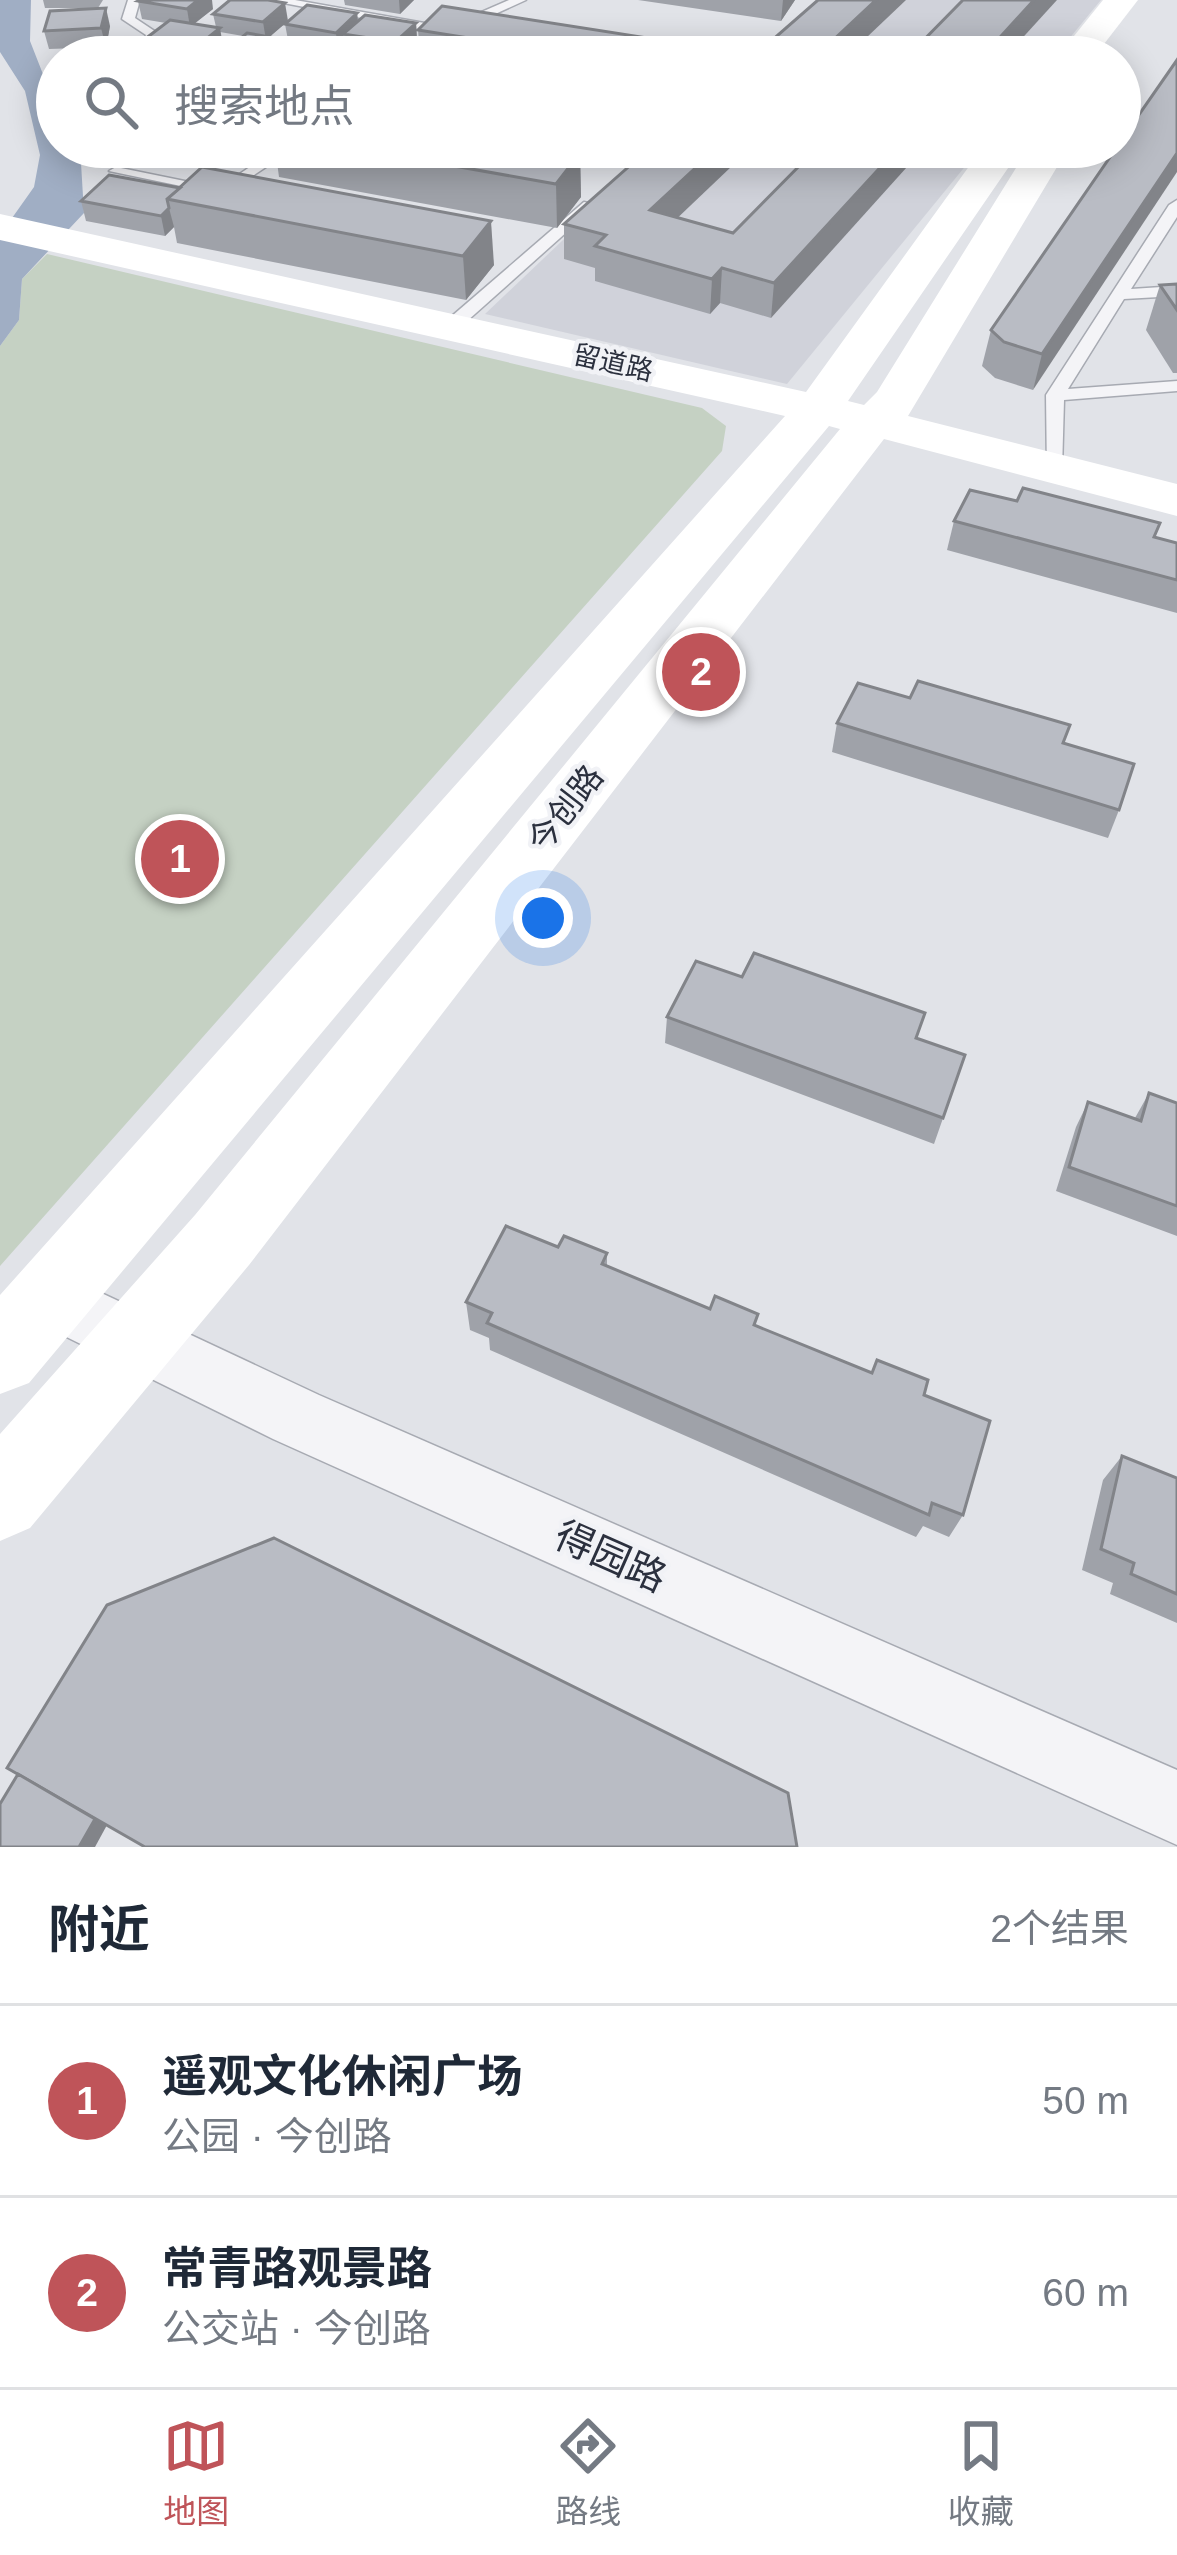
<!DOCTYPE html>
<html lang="zh">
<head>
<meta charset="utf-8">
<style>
  body { margin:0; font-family:Helvetica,"Noto Sans SC",sans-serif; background:#f6f6f7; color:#1f2937 }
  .you { position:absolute; left:543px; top:918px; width:42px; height:42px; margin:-30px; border:9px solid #fff; border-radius:50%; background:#1a73e8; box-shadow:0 0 0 18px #1a73e833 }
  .badge { display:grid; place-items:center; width:78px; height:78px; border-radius:50%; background:#bf5459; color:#fff; font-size:39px; font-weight:700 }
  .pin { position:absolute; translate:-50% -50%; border:6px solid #fff; box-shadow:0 3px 12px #0006 }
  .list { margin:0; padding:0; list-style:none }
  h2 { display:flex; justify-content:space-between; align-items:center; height:156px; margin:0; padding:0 48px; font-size:51px }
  h2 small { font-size:39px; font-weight:400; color:#747a83 }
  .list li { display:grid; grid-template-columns:78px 1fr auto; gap:36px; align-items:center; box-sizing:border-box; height:192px; padding:0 48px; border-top:3px solid #e0e1e3 }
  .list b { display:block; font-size:45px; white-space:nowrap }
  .list p { margin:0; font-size:39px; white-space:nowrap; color:#747a83 }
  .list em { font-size:39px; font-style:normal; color:#747a83 }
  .icon { flex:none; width:66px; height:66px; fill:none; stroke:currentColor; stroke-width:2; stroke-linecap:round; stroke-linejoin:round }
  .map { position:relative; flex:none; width:1177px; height:1847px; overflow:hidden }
  .search { position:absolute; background:#fff; box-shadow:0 6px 30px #0003; left:36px; right:36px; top:36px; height:132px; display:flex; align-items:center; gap:30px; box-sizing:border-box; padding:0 42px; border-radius:66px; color:#747a83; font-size:45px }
  .sheet { height:540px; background:#fff }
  nav { display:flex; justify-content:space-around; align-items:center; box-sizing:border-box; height:168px; border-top:3px solid #e0e1e3; background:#fff; font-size:33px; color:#747a83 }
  nav a { display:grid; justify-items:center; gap:6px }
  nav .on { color:#bf5459 }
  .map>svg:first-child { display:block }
</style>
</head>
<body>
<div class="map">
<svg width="1177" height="1847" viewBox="0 0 1177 1847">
  <rect width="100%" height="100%" fill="#e1e3e8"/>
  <g fill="#d0d2da">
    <polygon points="828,0 1101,0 1054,57 760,57"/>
    <polygon points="661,147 981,147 787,384 485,314"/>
  </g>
  <polygon fill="#c5d1c3" points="47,254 702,408 726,426 722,451 0,1266 0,346 19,320 22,279"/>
  <polygon fill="#a0aec4" points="0,0 31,0 30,41 57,110 57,147 74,147 81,163 84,213 22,279 19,320 0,346 0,235 34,187 40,155 25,91 0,52"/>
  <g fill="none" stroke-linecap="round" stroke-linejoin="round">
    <g stroke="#a7aab2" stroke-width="3">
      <g id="lane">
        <polygon points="128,0 140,0 135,18 159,34 151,57 137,57 146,35 122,19"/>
        <polygon points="268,0 295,0 447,27 509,0 526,0 460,30 460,35 444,38 421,57 406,57 434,32"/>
        <polygon points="279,147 296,147 224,195 109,171 116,167 219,188"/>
        <polygon points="1177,200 1177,217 1131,289 1177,286 1177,296 1124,299 1068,389 1177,381 1177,391 1064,400 1062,470 1059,474 1047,474 1046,395 1169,205"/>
        <polygon points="584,202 597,205 457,330 445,330 445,322"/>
      </g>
    </g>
    <g stroke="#a7aab2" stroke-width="3">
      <polygon id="street" points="48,1268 319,1395 1177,1770 1177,1845 273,1439 26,1317 18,1297 26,1277"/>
    </g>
    <use href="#lane" fill="#f4f4f7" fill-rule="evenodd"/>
    <use href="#street" fill="#f4f4f7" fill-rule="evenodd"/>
    <g fill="#fff" fill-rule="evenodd">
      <polygon points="1103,0 1138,0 1094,57 1057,57"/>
      <polygon points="983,147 1011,147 1017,155 848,401 864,405 877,392 1029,147 1069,147 908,416 1177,484 1177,516 884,439 249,1265 30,1528 0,1541 0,1434 195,1215 840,429 829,426 29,1383 0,1394 0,1295 785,416 0,240 0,214 806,392"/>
    </g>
  </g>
  <g fill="#9fa2a9">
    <polygon points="43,0 103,0 98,8 45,8"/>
    <polygon points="344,0 414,0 400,14 345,5"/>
    <polygon points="638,0 795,0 781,21"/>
    <polygon points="138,1 213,9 194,24 216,27 213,14 288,21 269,37 288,40 285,24 357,13 358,21 416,23 417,41 406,52 420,54 418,30 699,46 699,57 310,57 320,48 298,44 300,57 224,57 223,53 243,36 220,32 223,46 210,57 149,57 145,39 166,23 142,19"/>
    <polygon points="110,26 106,47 49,49 44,31"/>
    <polygon points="104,147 154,147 147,154"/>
    <polygon points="176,147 256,147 235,168 179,159"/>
    <polygon points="275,147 632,147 621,161 580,154 581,197 557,228 279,177"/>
    <polygon points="818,147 771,318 720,303 710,314 595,281 595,268 564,259 564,224 678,218 733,233"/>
    <polygon points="1117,147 1033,390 995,378 982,366 991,330"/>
    <polygon points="202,167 494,265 466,300 177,243 174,227 165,236 86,221 81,201 180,188"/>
    <polygon points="1177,284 1177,373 1173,373 1146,330 1160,285"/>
    <polygon points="954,521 1154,537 1177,543 1177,613 947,550"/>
    <polygon points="837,723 1119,810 1108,838 832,752"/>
    <polygon points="742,977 925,1013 917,1038 965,1055 934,1144 665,1043 667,1017"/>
    <polygon points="1149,1093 1177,1103 1177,1236 1056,1191 1076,1127 1088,1102 1135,1118"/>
    <polygon points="558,1247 607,1253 607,1266 924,1395 963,1515 949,1537 923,1526 916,1537 490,1350 489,1338 470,1330 466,1302"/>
    <polygon points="1122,1456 1177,1478 1177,1623 1110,1594 1113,1583 1082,1570 1103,1480"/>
  </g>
  <g fill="#828489">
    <polygon points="198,0 212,0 213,9 190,27 187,9"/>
    <polygon points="399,0 414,0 400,14"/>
    <polygon points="783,0 795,0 781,21"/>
    <polygon points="876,0 906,0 846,57 815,57"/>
    <polygon points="1034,0 1057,0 1005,57 982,57"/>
    <polygon points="285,3 288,21 266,40 263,22"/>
    <polygon points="106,8 110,26 106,47 101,28"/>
    <polygon points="357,13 359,32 343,34 345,45 338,51 336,33"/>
    <polygon points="416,23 417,41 401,57 397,57 395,42"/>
    <polygon points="220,28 223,46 210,57 197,57 195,48"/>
    <polygon points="298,42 300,57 280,57"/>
    <polygon points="234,147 256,147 235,168 232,149"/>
    <polygon points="622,147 632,147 621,161"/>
    <polygon points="718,147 752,147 649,245 650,210"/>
    <polygon points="899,147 925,147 771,318 774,283"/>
    <polygon points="580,153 581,197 557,228 556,184"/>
    <polygon points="1177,153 1177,172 1033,390 1042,354"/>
    <polygon points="169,208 174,227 165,236 161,216"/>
    <polygon points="491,221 494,265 466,300 463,256"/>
    <polygon points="722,268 720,303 710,314 712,279"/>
    <polygon points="95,1819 107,1825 95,1847 79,1847"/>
  </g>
  <g fill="#b9bcc4" stroke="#828489" stroke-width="3">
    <polygon points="140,0 198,0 187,9 138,1"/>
    <polygon points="230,0 268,0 285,3 263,22 213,14"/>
    <polygon points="818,0 876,0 815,57 753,57"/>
    <polygon points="963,0 1034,0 982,57 907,57"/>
    <polygon points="307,5 357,13 336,33 285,24"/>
    <polygon points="442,6 699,46 691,57 589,57 418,30"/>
    <polygon points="106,8 101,28 44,31 50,11"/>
    <polygon points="365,15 416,23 395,42 343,34"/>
    <polygon points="170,20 220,28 195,48 145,39"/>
    <polygon points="247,33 298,42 280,57 246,57 223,53"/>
    <polygon points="321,47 370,55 368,57 310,57"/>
    <polygon points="378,47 438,57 368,57"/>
    <polygon points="139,55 139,57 89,57"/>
    <polygon points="1177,60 1177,153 1042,354 1004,342 991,330 1117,147 1120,147 1120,142"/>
    <polygon points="347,147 545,147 580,153 556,184"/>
    <polygon points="651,147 718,147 650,210 733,233 818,147 899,147 774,283 722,268 712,279 595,246 606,235 564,224"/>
    <polygon points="202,167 491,221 463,256 167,199"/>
    <polygon points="109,175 180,188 167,199 169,208 161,216 81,201"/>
    <polygon points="1177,284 1177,310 1160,285"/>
    <polygon points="1023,488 1160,523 1154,537 1177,543 1177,580 954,521 970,490 1017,501"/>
    <polygon points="918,681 1070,725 1063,743 1134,764 1119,810 837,723 858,683 910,698"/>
    <polygon points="754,953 925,1013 916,1038 965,1055 943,1118 667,1017 696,961 742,977"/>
    <polygon points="1149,1093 1177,1103 1177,1206 1069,1167 1088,1102 1141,1121"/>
    <polygon points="506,1226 558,1247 564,1236 607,1253 602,1264 710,1309 715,1296 758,1314 754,1325 872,1373 877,1360 928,1380 924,1395 990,1421 963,1515 932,1503 929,1515 487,1323 492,1313 466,1302"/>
    <polygon points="1122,1456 1177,1478 1177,1594 1131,1574 1134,1563 1101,1549"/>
    <polygon points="274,1538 788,1793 797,1847 145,1847 7,1768 107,1605"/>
    <polygon points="18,1774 95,1819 79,1847 0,1847 0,1804"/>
  </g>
  <g text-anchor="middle" stroke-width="9" stroke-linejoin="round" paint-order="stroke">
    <g font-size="27" fill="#2b303e" stroke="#f1f2f6">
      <text transform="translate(613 363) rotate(13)" y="9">留道路</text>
    </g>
    <g font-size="33" fill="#2b303e" stroke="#f1f2f6">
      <text transform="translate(565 808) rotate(-52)" y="12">今创路</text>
    </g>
    <g font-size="39" fill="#2b303e" stroke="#f1f2f6">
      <text transform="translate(611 1556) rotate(24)" y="14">得园路</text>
    </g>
  </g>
</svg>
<div class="you"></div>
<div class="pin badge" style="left:180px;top:859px">1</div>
<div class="pin badge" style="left:701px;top:672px">2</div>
<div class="search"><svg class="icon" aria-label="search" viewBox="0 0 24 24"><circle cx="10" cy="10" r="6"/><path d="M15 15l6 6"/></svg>搜索地点</div>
</div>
<section class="sheet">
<h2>附近<small>2个结果</small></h2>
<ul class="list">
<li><span class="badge">1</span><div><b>遥观文化休闲广场</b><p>公园 · 今创路</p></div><em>50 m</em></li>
<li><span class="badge">2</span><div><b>常青路观景路</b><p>公交站 · 今创路</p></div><em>60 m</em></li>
</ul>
</section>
<nav>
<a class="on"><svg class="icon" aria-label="map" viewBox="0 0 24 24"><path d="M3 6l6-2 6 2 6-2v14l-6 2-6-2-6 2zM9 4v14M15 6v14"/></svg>地图</a>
<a><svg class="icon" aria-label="directions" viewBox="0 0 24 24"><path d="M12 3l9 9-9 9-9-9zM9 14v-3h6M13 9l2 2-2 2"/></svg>路线</a>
<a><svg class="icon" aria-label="saved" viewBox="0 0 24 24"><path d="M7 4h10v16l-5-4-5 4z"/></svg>收藏</a>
</nav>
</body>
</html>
